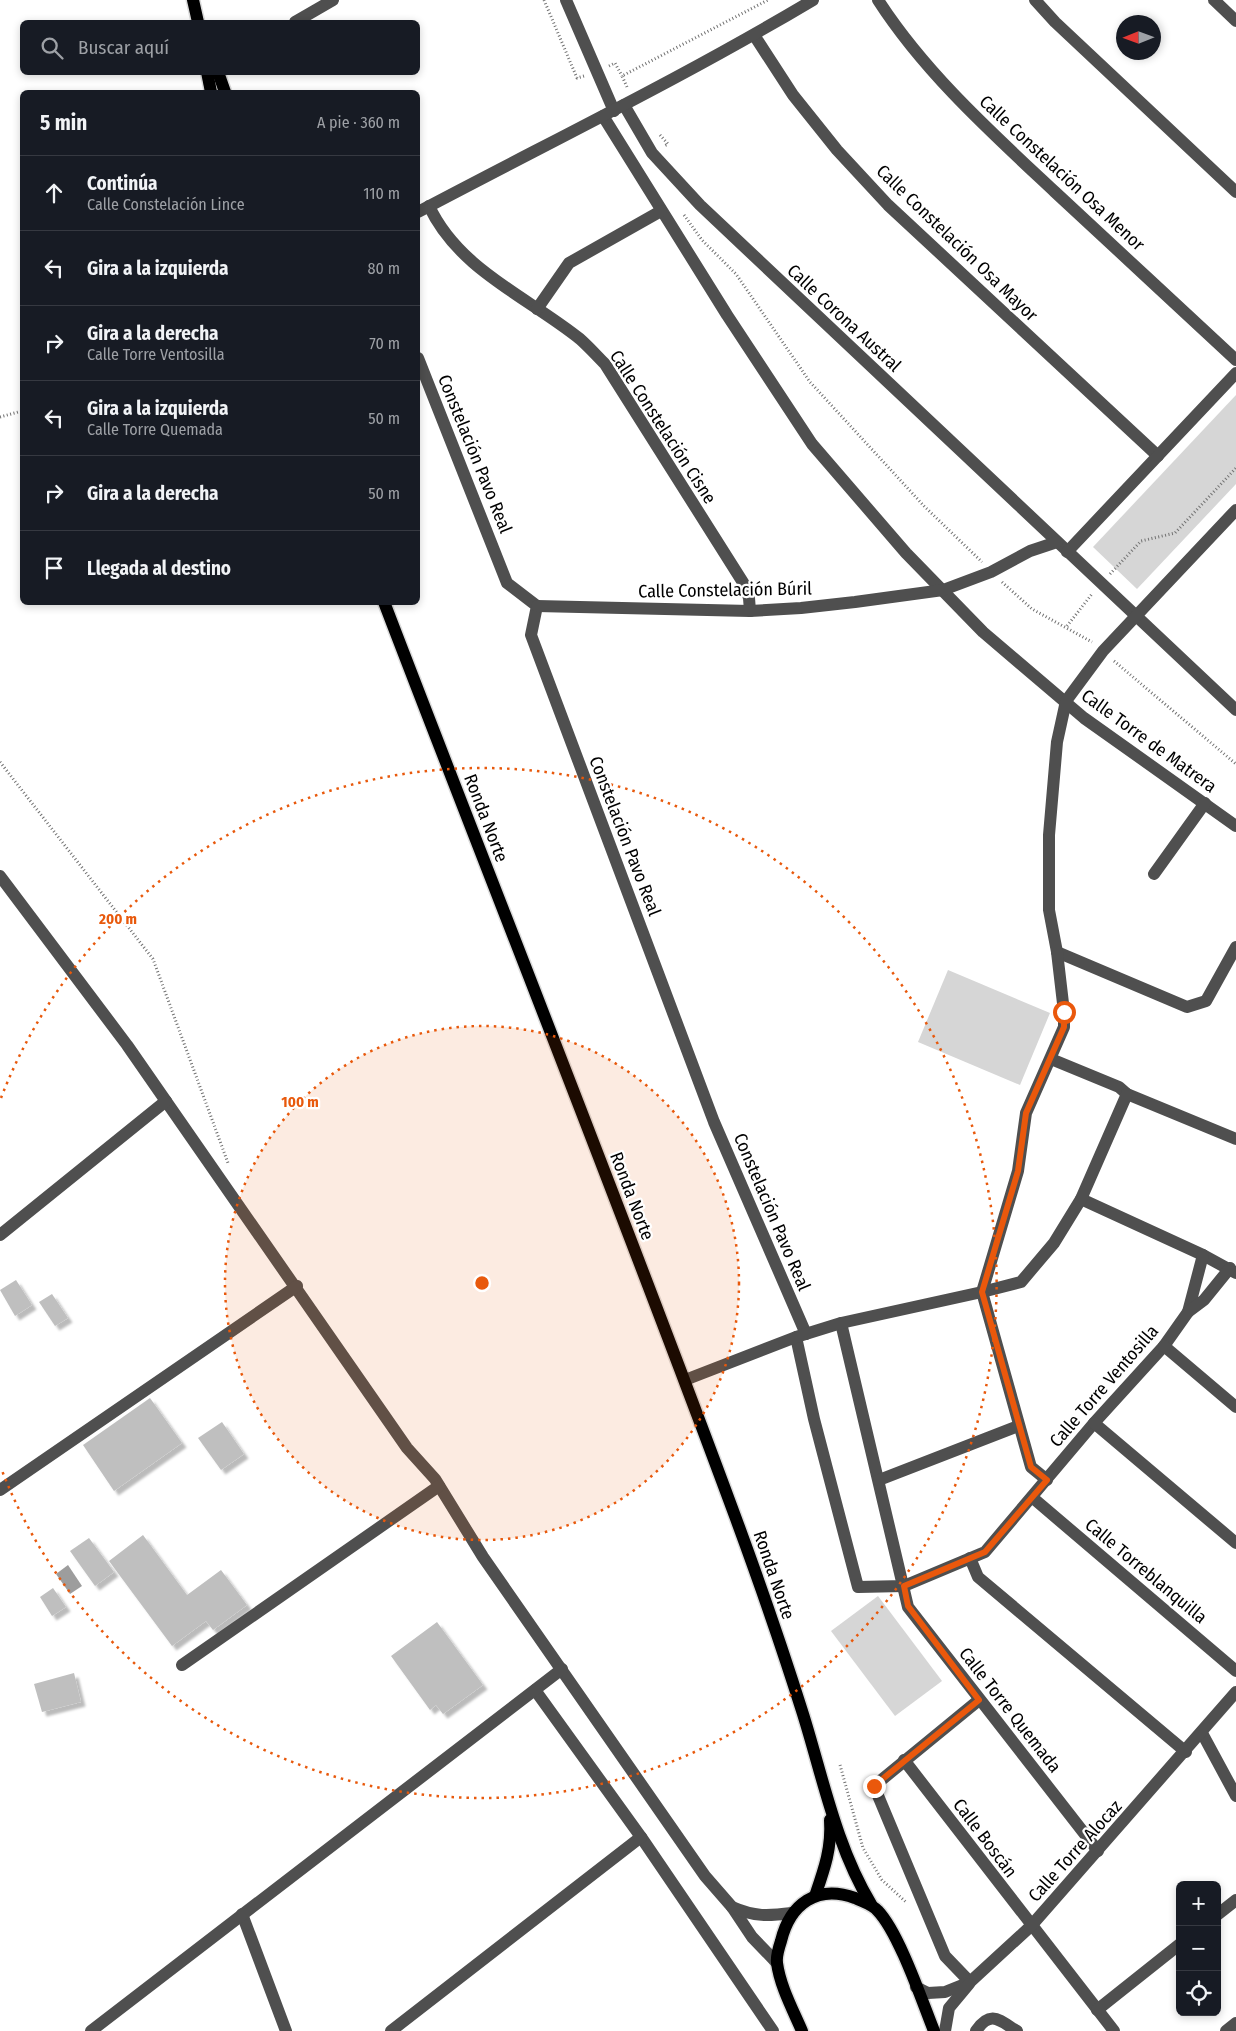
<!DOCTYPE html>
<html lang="es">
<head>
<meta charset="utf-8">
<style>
  body { margin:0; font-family:"Fira Sans Condensed",sans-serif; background:#20242c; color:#f1f3f6 }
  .controls { position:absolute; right:15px; bottom:15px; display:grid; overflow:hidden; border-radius:8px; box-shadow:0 2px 8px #0003 }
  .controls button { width:45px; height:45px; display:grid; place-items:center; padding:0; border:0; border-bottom:1px solid #363941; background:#171b24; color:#f1f3f6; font:25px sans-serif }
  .compass { position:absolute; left:1116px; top:15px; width:45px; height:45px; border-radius:50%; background:#171b24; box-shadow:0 2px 8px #0003; rotate:269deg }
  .stop { position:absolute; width:15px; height:15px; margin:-11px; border:4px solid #ea580c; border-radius:50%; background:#fff }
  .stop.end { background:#ea580c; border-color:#fff; box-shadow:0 1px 5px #0008 }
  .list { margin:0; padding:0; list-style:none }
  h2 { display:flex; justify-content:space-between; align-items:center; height:65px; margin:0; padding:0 20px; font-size:21px }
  h2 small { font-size:16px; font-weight:400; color:#9ea1a6 }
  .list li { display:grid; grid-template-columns:32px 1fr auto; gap:15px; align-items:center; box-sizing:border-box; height:75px; padding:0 20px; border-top:1px solid #363941 }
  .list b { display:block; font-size:19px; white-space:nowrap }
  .list p { margin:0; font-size:16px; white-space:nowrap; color:#9ea1a6 }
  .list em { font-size:16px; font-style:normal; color:#9ea1a6 }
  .icon { flex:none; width:28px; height:28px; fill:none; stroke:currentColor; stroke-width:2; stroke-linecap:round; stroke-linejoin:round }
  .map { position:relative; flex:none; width:1236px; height:2031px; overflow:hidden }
  .search { position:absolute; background:#171b24; box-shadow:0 2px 8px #0003; left:20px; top:20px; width:400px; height:55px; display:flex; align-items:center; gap:12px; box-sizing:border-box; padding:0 18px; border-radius:8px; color:#9ea1a6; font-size:19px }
  .panel { position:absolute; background:#171b24; box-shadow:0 2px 8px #0003; left:20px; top:90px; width:400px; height:515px; border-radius:8px }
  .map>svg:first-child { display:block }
</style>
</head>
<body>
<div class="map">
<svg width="1236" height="2031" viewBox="0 0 1236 2031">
  <defs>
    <filter id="shadow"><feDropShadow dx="4.5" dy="4.5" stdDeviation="1" flood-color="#0004"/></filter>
  </defs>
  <rect width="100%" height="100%" fill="#fff"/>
  <g fill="#d6d6d6">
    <polygon points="1236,395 1236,484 1137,589 1093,547"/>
    <polygon points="948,970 1050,1013 1020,1085 918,1042"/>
    <polygon points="878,1596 942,1681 895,1716 831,1631"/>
  </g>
  <polygon fill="#9d9d9d" points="68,1565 82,1586 70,1594 56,1574"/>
  <g fill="#bfbfbf" filter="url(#shadow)">
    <polygon points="16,1280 32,1305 15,1316 0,1290"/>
    <polygon points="52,1294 68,1318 55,1326 39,1302"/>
    <polygon points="150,1398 182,1443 114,1491 83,1445"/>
    <polygon points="222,1422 244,1454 221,1470 198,1438"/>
    <polygon points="143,1535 187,1595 221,1570 247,1605 213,1630 206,1621 172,1646 109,1561"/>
    <polygon points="89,1538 114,1572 95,1586 70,1551"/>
    <polygon points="53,1588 66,1607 52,1616 40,1597"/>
    <polygon points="437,1622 483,1685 443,1714 436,1705 430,1710 391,1656"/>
    <polygon points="74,1673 81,1702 42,1712 34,1684"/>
  </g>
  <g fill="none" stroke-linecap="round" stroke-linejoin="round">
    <g stroke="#dbdbdb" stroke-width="15">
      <g id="major">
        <polyline points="193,0 198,22"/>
        <polyline points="207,72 211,92"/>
        <polyline points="218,72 225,92"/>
        <path d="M 384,602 C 501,907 622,1210 735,1516 C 759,1581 782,1647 803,1714 C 823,1778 836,1846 871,1904"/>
        <path d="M 815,1896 C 824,1870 832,1848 830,1820"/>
        <path d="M 802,2031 C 793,2010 780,1986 777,1963 C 776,1956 779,1947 781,1941 C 790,1904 817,1884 855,1898 C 863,1902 872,1904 878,1911 C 899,1933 922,2001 934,2031"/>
      </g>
    </g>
    <g stroke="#717171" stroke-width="3" stroke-dasharray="1 2.5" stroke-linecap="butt">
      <polyline points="544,0 577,78 584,76"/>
      <polyline points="609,66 615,63 622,76"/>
      <polyline points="627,87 622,76 768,0"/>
      <polyline points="660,135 668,144 664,146"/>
      <polyline points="684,215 702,240 736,274 810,382 924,506 982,562"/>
      <polyline points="0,417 22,411"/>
      <polyline points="1110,574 1141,541 1175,533 1236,468"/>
      <polyline points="1002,582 1032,609 1092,642"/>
      <polyline points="1067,626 1092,594"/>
      <polyline points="1114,661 1236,764"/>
      <polyline points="0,762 153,959 228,1163"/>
      <polyline points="840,1765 863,1848 882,1880 907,1903"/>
    </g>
    <g stroke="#4f4f4f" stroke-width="12">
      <polyline points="566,0 614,111"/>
      <path d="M 878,0 C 925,73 992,133 1055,192 C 1115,248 1176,304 1236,360"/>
      <polyline points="1035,0 1055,22 1236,192"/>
      <polyline points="1214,0 1236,21"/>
      <polyline points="295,22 333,0"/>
      <polyline points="754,35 793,95 837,150 888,205 1158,456"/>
      <polyline points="624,105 652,153 700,205 1236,710"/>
      <polyline points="603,116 727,315 812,444 906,553 983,632 1084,718 1236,826"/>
      <path d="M 429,206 C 459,270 528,297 580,339 C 589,347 597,356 605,364 L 744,584 L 749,598 L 750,611"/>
      <path d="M 418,212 C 550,142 684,77 813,0"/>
      <polyline points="537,309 569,263 661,211"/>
      <polyline points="418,358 507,583 537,606 531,635 714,1122 806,1334"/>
      <polyline points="1067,552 1236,373"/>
      <polyline points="537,606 750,611 801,608 855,602 943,590 991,572 1030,551 1057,542"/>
      <polyline points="1154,874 1205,803"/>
      <polyline points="0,876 127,1045 407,1448 435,1479 483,1557 705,1876 732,1907 752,1937 777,1963"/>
      <polyline points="1057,952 1187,1007 1206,1001 1236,947"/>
      <polyline points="1051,1059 1119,1087 1127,1094 1236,1139"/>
      <polyline points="1081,1199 1203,1255 1236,1273"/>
      <polyline points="0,1235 166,1101"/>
      <polyline points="982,1292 1018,1171 1026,1113 1064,1027 1064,1012 1057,952 1049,910 1049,835 1057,742 1066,701 1103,651 1236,510"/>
      <polyline points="982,1292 1021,1282 1054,1243 1081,1199 1127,1094"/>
      <polyline points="1188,1312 1203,1255"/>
      <polyline points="841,1323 908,1607 1098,1851"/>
      <polyline points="796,1337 814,1419 858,1587 904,1586 985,1552 1094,1423 1164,1346 1188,1312 1204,1300 1230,1268"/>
      <polyline points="1164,1346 1236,1407"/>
      <polyline points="685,1380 796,1337 841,1323 982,1292 1031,1467 1047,1480"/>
      <polyline points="1094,1423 1236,1543"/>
      <polyline points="879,1480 1018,1426"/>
      <polyline points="0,1490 297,1286"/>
      <polyline points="1033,1498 1236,1671"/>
      <polyline points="970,1558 978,1577 1186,1752"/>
      <polyline points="182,1665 439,1486"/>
      <polyline points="535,1690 641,1837 773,2031"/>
      <polyline points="1202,1733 1236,1796"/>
      <polyline points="904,1760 1114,2031"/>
      <path d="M 732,1907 C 755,1917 768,1916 792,1913"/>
      <polyline points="242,1914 286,2031"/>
      <polyline points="1217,1915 1236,1900"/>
      <polyline points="970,1982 945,1956 874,1786 979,1700"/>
      <polyline points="916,1987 928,1993 945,1992 970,1982 1031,1926 1236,1692"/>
      <polyline points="1097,2010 1180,1944"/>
      <polyline points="91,2031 562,1669"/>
      <polyline points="391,2031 641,1837"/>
      <polyline points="945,2031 949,2008 969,1984"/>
      <path d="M 976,2031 C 991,2009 1000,2021 1017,2031"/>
      <polyline points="1226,2031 1236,2023"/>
    </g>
    <use href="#major" stroke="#000" stroke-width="12"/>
  </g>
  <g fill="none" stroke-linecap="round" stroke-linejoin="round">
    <polyline stroke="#ea580c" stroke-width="6" points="874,1786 979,1700 908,1606 904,1586 985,1552 1047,1480 1031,1467 982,1292 1018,1171 1026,1113 1064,1027 1064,1012"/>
  </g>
  <circle cx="482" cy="1283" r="257" fill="#e8590c" fill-opacity=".12"/>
  <g fill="none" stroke="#e8590c" stroke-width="2.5" stroke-dasharray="2.5 5">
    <circle cx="482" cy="1283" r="257"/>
    <path d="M1 1098A515 515 0 1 1 1 1468"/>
  </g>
  <g text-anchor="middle" stroke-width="4.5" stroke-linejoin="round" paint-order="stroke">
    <g font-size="18" fill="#000" stroke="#fff">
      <text transform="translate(1062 173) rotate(43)" y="6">Calle Constelación Osa Menor</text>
      <text transform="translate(957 243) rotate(44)" y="6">Calle Constelación Osa Mayor</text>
      <text transform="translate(844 318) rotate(43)" y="6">Calle Corona Austral</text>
      <text transform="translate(663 427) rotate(57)" y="6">Calle Constelación Cisne</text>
      <text transform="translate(475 454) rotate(68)" y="6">Constelación Pavo Real</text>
      <text transform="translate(725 590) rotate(-1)" y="6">Calle Constelación Búril</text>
      <text transform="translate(1149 741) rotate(36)" y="6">Calle Torre de Matrera</text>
      <text transform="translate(486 818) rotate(69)" y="6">Ronda Norte</text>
      <text transform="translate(625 836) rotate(69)" y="6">Constelación Pavo Real</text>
      <text transform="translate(632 1196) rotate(69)" y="6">Ronda Norte</text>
      <text transform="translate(772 1212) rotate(67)" y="6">Constelación Pavo Real</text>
      <text transform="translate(1104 1386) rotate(-49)" y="6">Calle Torre Ventosilla</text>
      <text transform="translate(1146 1571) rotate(40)" y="6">Calle Torreblanquilla</text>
      <text transform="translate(774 1575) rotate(71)" y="6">Ronda Norte</text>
      <text transform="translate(1010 1710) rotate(52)" y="6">Calle Torre Quemada</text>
      <text transform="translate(985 1838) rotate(53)" y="6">Calle Boscán</text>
      <text transform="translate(1075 1851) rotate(-48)" y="6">Calle Torre Alocaz</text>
    </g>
  </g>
  <circle cx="482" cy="1283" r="8" fill="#e8590c" stroke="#fff" stroke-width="2.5"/>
  <g font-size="15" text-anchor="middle" font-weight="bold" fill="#e8590c" stroke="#fff" stroke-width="4.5" stroke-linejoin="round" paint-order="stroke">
    <text x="118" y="924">200 m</text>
    <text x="300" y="1107">100 m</text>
  </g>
</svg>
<div class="controls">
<button>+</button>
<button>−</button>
<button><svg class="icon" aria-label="locate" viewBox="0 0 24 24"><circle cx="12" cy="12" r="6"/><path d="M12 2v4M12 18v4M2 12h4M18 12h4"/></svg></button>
</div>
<svg class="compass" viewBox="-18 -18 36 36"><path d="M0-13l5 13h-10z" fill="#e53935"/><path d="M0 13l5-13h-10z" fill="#9ea1a6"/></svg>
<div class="stop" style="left:1064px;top:1012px"></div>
<div class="stop end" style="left:874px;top:1786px"></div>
<div class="search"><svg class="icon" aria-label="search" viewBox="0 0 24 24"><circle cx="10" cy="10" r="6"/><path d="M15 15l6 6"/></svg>Buscar aquí</div>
<section class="panel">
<h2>5 min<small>A pie · 360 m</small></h2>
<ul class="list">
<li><svg class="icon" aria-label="ahead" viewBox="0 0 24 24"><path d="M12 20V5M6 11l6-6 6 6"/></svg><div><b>Continúa</b><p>Calle Constelación Lince</p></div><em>110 m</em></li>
<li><svg class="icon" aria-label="left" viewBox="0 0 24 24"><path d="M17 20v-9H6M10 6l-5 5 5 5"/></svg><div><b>Gira a la izquierda</b></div><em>80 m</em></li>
<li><svg class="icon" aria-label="right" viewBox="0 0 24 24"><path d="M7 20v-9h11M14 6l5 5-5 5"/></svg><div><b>Gira a la derecha</b><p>Calle Torre Ventosilla</p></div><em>70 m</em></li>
<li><svg class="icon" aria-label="left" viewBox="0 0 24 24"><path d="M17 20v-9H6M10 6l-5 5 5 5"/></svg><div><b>Gira a la izquierda</b><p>Calle Torre Quemada</p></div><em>50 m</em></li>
<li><svg class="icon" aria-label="right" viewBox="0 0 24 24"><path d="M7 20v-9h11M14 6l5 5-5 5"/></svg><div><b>Gira a la derecha</b></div><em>50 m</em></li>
<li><svg class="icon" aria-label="arrive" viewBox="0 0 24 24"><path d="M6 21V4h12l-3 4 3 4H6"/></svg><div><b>Llegada al destino</b></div></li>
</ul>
</section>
</div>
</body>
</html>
